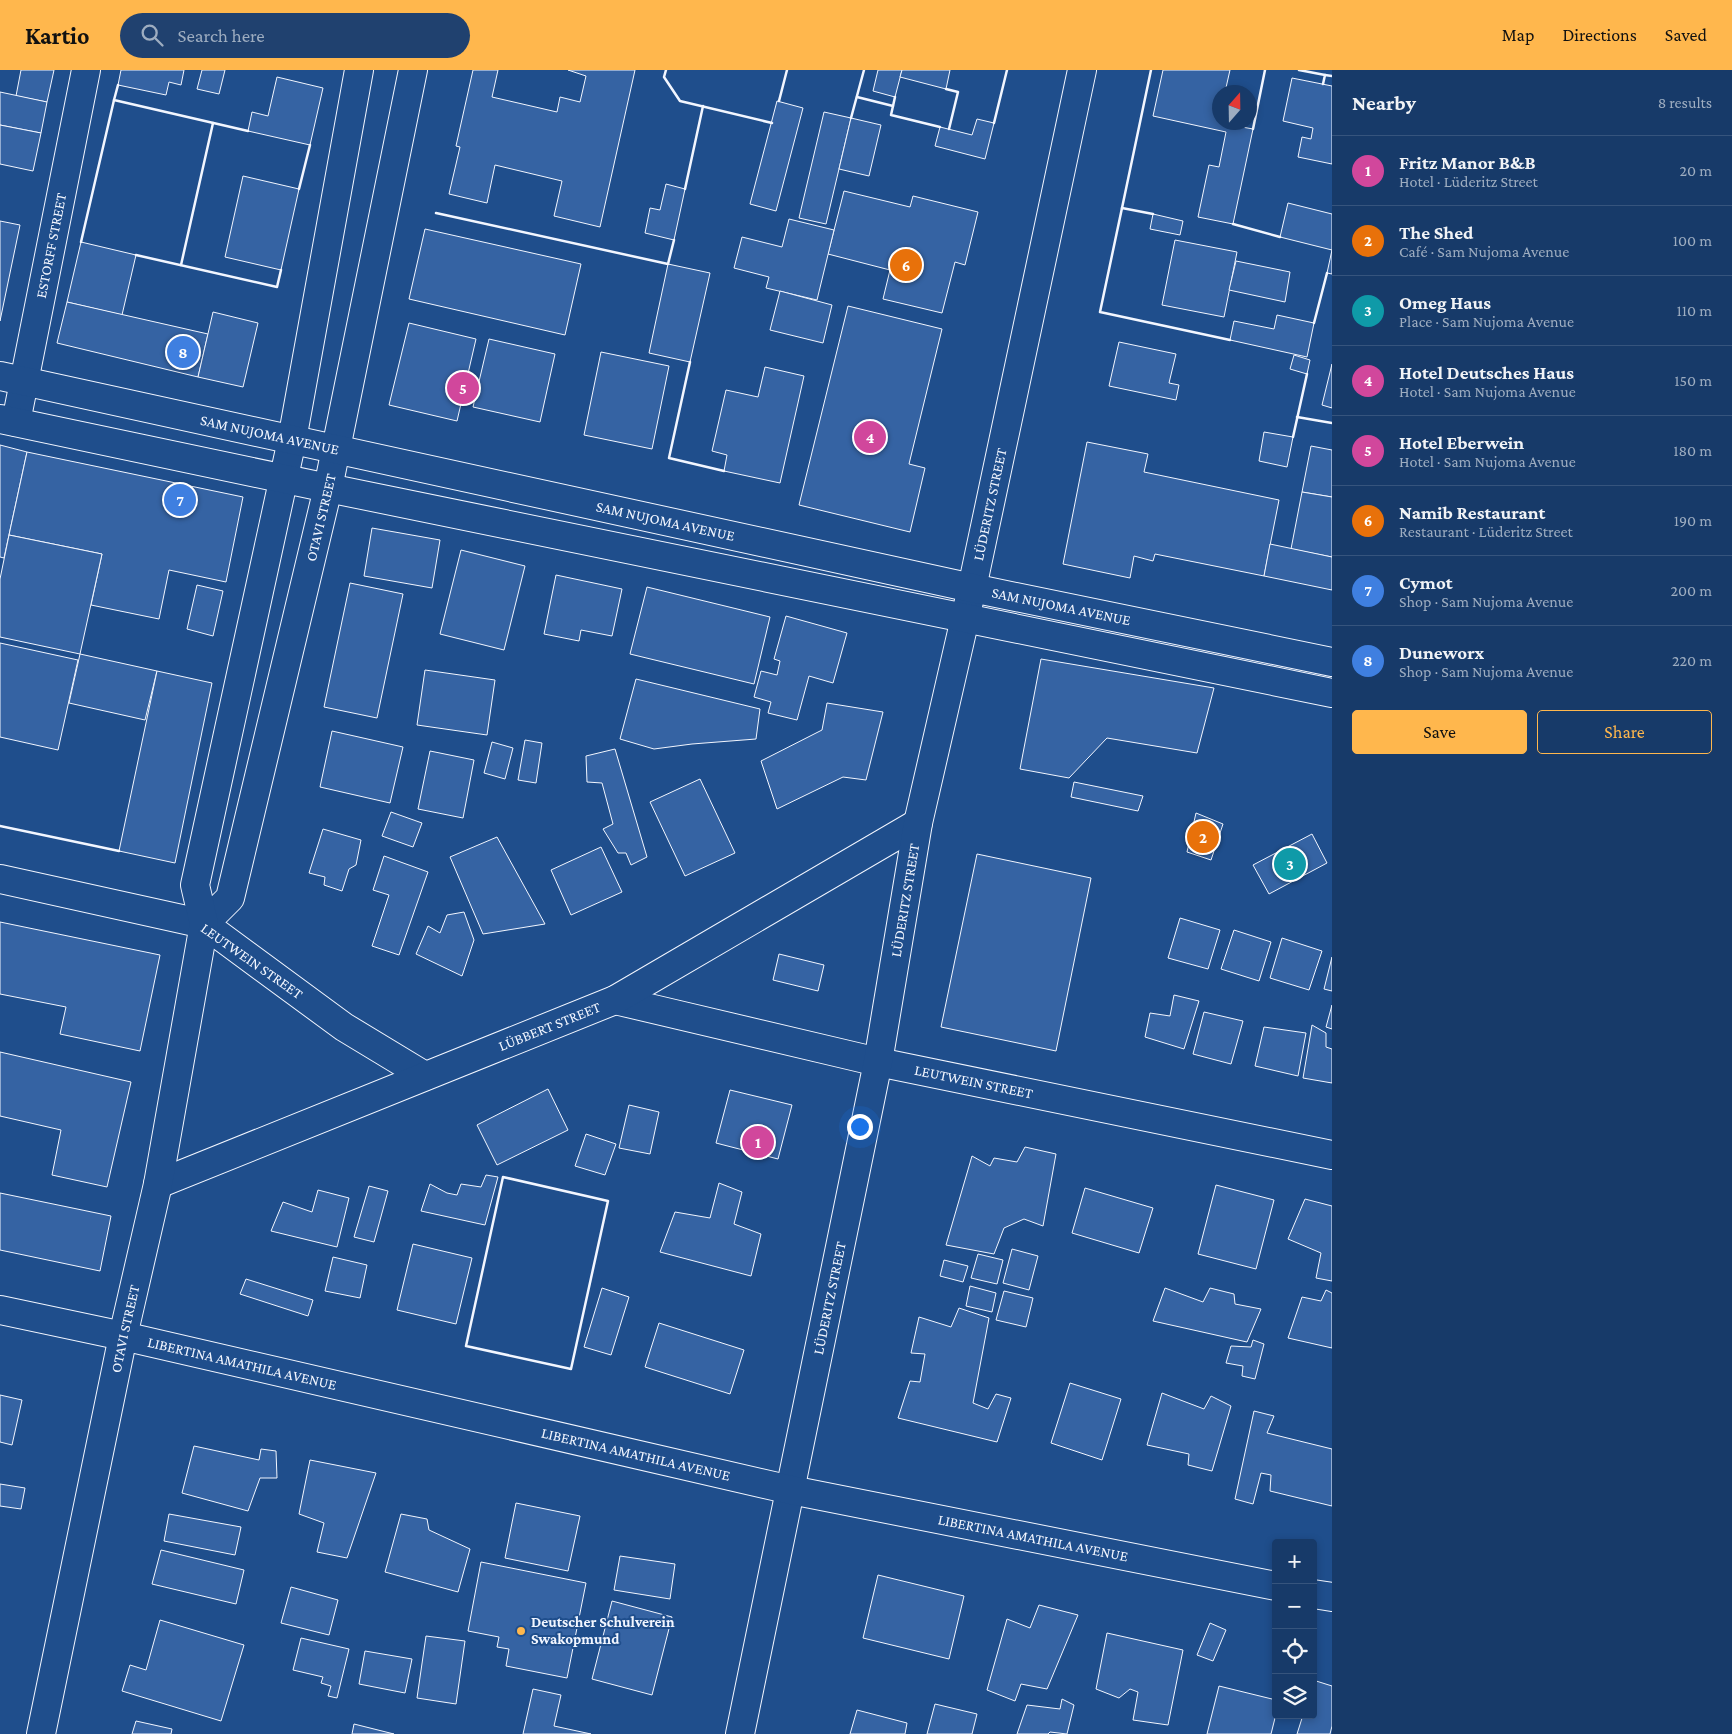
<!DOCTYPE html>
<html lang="en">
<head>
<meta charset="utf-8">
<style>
  body { margin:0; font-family:"Crimson Pro",serif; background:#20416f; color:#f1f3f6 }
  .controls { position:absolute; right:15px; bottom:15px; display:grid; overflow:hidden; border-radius:5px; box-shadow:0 2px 8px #0003 }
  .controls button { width:45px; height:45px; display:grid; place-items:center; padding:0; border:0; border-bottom:1px solid #36547d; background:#173a69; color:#f1f3f6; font:25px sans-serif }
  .compass { position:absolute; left:1212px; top:15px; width:45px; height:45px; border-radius:50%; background:#173a69; box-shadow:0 2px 8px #0003; rotate:20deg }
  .you { position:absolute; left:859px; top:1056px; width:18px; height:18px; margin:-12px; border:4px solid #fff; border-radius:50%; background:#1a73e8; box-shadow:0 0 0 8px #1a73e833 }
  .badge { display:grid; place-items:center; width:32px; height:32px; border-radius:50%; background:#ffb74d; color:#fff; font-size:16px; font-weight:700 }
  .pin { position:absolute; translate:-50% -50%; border:2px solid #fff; box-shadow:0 1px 5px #0006 }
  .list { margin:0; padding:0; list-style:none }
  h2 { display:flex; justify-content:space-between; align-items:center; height:65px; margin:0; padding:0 20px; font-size:21px }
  h2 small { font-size:16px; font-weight:400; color:#9eadc0 }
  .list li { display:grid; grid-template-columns:32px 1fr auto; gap:15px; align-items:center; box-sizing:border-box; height:70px; padding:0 20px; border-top:1px solid #36547d }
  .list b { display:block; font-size:19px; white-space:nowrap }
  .list p { margin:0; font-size:16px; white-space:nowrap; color:#9eadc0 }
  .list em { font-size:16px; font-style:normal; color:#9eadc0 }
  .actions { display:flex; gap:10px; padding:15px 20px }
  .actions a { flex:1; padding:11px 0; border:1px solid #ffb74d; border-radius:5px; text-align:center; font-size:18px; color:#ffb74d }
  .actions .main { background:#ffb74d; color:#111 }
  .icon { flex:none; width:28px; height:28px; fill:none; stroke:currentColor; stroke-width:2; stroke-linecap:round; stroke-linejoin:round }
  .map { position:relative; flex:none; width:1332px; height:1664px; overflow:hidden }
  header { display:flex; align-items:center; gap:30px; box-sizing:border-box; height:70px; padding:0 25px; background:#ffb74d; color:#111 }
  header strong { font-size:24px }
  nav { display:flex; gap:28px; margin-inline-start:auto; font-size:18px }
  .search { width:350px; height:45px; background:#20416f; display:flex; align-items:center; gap:12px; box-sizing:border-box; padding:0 18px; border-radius:28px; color:#9eadc0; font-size:19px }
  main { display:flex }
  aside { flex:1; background:#173a69 }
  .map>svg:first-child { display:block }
</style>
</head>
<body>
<header>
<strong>Kartio</strong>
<div class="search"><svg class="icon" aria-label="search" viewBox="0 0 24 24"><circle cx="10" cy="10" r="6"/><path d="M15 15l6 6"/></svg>Search here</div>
<nav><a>Map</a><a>Directions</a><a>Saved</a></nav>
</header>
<main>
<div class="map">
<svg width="1332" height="1664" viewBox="0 0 1332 1664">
  <rect width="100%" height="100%" fill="#1f4e8c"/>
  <g fill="#3563a3" stroke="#f2f6ff">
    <polygon points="21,0 54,0 47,32 16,26"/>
    <polygon points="121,0 184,0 181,15 169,12 166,25 118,15"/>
    <polygon points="202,0 225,0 219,24 197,19"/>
    <polygon points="473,0 498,0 492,27 557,42 560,27 580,32 586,6 568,0 635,0 600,157 554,146 562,111 495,95 487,133 449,124 460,77 456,76"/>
    <polygon points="878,0 902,0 895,27 873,21"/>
    <polygon points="902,0 950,0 946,19 900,7"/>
    <polygon points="1163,0 1230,0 1225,22 1220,22 1220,52 1231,52 1231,55 1253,59 1233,154 1198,147 1209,95 1219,97 1226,62 1153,46"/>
    <polygon points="277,7 323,18 310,75 248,61 252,42 268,46"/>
    <polygon points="1292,8 1332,16 1332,94 1298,87 1302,67 1311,69 1313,58 1283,51"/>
    <polygon points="0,22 47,32 41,63 0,55"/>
    <polygon points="777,31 803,38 776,141 750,134"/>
    <polygon points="824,42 851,48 826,154 799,148"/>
    <polygon points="851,48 881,55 869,106 839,99"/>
    <polygon points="977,49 994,53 985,89 935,76 940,57 972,65"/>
    <polygon points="0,55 41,63 33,101 0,94"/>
    <polygon points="243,106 299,119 281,200 225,187"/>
    <polygon points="666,114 685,119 674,170 645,163 650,138 660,140"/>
    <polygon points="844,121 910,137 913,126 978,142 965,195 955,192 942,243 883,229 890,200 828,184"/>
    <polygon points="1288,133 1332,144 1332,180 1280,167"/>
    <polygon points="1153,144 1183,151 1180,165 1150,159"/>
    <polygon points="789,149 834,160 817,230 766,218 769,207 734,198 742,167 782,177"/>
    <polygon points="0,151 20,155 0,251"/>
    <polygon points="425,159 581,194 565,265 409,229"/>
    <polygon points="1175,170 1237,182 1224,247 1162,235"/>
    <polygon points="81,172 136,185 122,245 67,232"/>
    <polygon points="1332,180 1332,204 1327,203"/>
    <polygon points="1236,191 1290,202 1285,232 1229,220"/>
    <polygon points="668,194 710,203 690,292 649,283"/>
    <polygon points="780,221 832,235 823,273 770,260"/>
    <polygon points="67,232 208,264 198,307 57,273"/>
    <polygon points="848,236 942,259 909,394 925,398 910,462 799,435"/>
    <polygon points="213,242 258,253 243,317 198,307"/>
    <polygon points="1277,245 1314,253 1307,287 1230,270 1234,251 1274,259"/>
    <polygon points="409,253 476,269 457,351 389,335"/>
    <polygon points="489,269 555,284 540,352 473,337"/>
    <polygon points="1119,272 1176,284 1169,313 1179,315 1176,330 1109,316"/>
    <polygon points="601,282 669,296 652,379 584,365"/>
    <polygon points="1294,285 1310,290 1307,304 1290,299"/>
    <polygon points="1332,294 1332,338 1322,335"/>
    <polygon points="765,297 804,306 780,413 724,401 727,385 712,381 726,320 758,327"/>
    <polygon points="1264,362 1293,367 1287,397 1259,391"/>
    <polygon points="1087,372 1148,384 1144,402 1279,430 1264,506 1155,484 1153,491 1134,486 1130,508 1063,494"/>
    <polygon points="0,375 27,382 4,488 0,487"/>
    <polygon points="1311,376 1332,380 1332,427 1302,422"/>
    <polygon points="27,382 243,427 226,512 169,500 159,549 91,535 102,484 9,465"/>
    <polygon points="1302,422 1332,427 1332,487 1291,479"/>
    <polygon points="372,458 440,470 432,518 364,506"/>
    <polygon points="9,465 102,484 80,584 0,567 0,509"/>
    <polygon points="1270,474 1332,487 1332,520 1264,506"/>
    <polygon points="461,480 525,496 504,580 440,564"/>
    <polygon points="556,505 622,519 612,566 581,560 579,571 544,564"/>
    <polygon points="350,513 403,524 377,648 324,637"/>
    <polygon points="197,515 223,521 213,566 187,559"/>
    <polygon points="647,517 770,547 754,614 630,584"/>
    <polygon points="786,546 847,563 833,613 809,606 797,650 768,643 771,632 754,627 761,601 777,605 780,591 774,589"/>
    <polygon points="0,573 78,590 58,680 0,667"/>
    <polygon points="80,584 157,601 145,650 69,633"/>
    <polygon points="1041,589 1214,618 1197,683 1107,668 1069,708 1020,699"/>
    <polygon points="425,600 495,610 487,665 417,655"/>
    <polygon points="157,601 212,613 175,793 119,781"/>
    <polygon points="636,609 760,639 756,669 692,674 654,679 620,669"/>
    <polygon points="827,633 883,642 866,710 843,707 777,739 761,691 822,660"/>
    <polygon points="332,661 403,677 390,733 320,717"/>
    <polygon points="525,670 542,673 536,713 518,710"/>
    <polygon points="492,672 513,678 505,709 484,703"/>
    <polygon points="615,679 647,787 631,795 626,783 618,783 603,759 613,754 602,713 587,712 586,686"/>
    <polygon points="430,681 474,690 463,748 418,739"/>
    <polygon points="700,709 735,783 685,806 650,732"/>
    <polygon points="1074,712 1143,726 1138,741 1071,727"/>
    <polygon points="391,742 422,753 413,777 382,766"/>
    <polygon points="1196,743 1223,754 1211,790 1187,782"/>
    <polygon points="323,759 361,770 356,795 349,799 342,821 324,815 325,807 309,803"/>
    <polygon points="1312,764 1327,793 1269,824 1253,795"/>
    <polygon points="497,767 545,854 483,864 450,787"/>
    <polygon points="601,777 622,822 571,845 551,800"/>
    <polygon points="977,784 1091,808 1056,981 941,957"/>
    <polygon points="384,786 428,802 399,885 372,876 389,825 373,820"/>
    <polygon points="464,842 474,870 462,906 416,884 428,856 440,863 447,845"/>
    <polygon points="1180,848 1220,860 1208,899 1168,888"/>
    <polygon points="0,852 160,885 140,981 60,964 66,937 0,924"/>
    <polygon points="1234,860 1271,872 1259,911 1221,899"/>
    <polygon points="1282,868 1322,881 1309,920 1270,908"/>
    <polygon points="779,884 824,895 818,921 773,910"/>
    <polygon points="1332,887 1332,921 1324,919"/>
    <polygon points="1174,925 1199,931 1184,979 1145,967 1150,943 1170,946"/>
    <polygon points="1332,935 1332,959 1326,957"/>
    <polygon points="1204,942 1243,951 1231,994 1193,984"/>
    <polygon points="1312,955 1326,963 1326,977 1332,979 1332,1013 1303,1008"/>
    <polygon points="1264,957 1306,963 1298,1006 1255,996"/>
    <polygon points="0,982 131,1012 107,1117 52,1105 61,1060 0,1046"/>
    <polygon points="548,1019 568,1060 497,1095 477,1055"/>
    <polygon points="730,1020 792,1035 778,1089 716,1073"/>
    <polygon points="629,1035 659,1042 650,1084 619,1078"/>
    <polygon points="586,1064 616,1074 605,1105 575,1096"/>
    <polygon points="1025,1077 1056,1084 1043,1156 1024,1149 1004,1158 994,1184 946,1175 972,1086 990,1096 994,1088 1017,1092"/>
    <polygon points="486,1105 498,1107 485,1155 421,1141 430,1114 447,1123 457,1125 461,1114 481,1117"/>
    <polygon points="719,1113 742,1122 734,1154 761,1164 751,1206 660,1182 675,1142 710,1148"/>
    <polygon points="1216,1115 1274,1130 1256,1199 1198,1184"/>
    <polygon points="369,1116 388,1121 374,1172 354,1167"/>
    <polygon points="1085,1118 1153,1138 1139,1183 1072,1163"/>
    <polygon points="318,1120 349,1128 337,1177 271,1161 283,1132 312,1142"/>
    <polygon points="0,1123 111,1146 100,1201 0,1180"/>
    <polygon points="1305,1129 1332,1136 1332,1211 1316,1208 1321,1183 1288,1169"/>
    <polygon points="413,1174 472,1188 456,1254 397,1240"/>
    <polygon points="1012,1179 1038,1186 1029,1220 1003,1213"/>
    <polygon points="978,1184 1003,1190 997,1214 971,1208"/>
    <polygon points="333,1187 367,1195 360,1228 325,1221"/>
    <polygon points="944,1190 968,1196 963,1212 940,1206"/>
    <polygon points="246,1209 313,1230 308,1246 240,1224"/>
    <polygon points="970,1216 996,1223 992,1242 966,1236"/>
    <polygon points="602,1218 629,1227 611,1285 584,1277"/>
    <polygon points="1165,1218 1203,1232 1210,1218 1234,1224 1235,1234 1261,1239 1247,1272 1153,1251"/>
    <polygon points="1326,1220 1332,1223 1332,1278 1288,1268 1302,1227 1321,1231"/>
    <polygon points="1004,1221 1033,1228 1026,1257 996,1250"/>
    <polygon points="959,1238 989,1248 973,1333 988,1339 996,1324 1011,1328 997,1372 898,1348 910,1311 920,1312 925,1284 911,1283 919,1247 951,1257"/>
    <polygon points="659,1253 744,1280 730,1324 645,1297"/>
    <polygon points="1253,1270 1264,1274 1255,1309 1242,1306 1243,1296 1226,1293 1231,1276 1251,1277"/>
    <polygon points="1070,1313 1121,1329 1102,1390 1051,1373"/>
    <polygon points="1162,1323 1204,1339 1211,1326 1231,1336 1212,1401 1188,1395 1189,1384 1147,1375"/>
    <polygon points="0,1325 22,1330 12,1375 0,1372"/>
    <polygon points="1254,1341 1274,1346 1267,1363 1332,1379 1332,1436 1270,1421 1271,1405 1261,1403 1253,1434 1235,1429"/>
    <polygon points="194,1376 259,1390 261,1379 276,1381 277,1408 260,1408 248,1441 182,1423"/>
    <polygon points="310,1390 376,1403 347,1488 317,1482 324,1453 299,1444"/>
    <polygon points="0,1414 25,1418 21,1439 0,1436"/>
    <polygon points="516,1433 580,1446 568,1501 505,1488"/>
    <polygon points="169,1444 241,1457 235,1485 164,1471"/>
    <polygon points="401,1444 427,1449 429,1460 470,1479 458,1522 385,1502"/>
    <polygon points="161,1480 244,1500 236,1534 152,1514"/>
    <polygon points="620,1486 675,1494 670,1529 614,1520"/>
    <polygon points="481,1492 586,1513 567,1608 506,1596 509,1579 497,1577 499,1567 468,1561"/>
    <polygon points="878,1505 964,1526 949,1589 863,1568"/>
    <polygon points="291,1517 338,1530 329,1565 281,1553"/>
    <polygon points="612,1531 672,1547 652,1625 592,1609"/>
    <polygon points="1039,1535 1078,1545 1047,1619 1021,1614 1015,1631 987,1620 1007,1549 1030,1558"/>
    <polygon points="160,1550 244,1575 221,1651 122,1621 130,1595 146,1600"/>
    <polygon points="1210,1553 1226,1560 1213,1591 1197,1585"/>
    <polygon points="1107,1563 1183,1580 1168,1655 1133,1650 1138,1622 1130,1619 1119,1628 1096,1619"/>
    <polygon points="426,1566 465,1571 456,1634 417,1628"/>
    <polygon points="301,1568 349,1579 337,1628 328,1626 331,1616 321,1613 323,1607 293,1600"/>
    <polygon points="365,1581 412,1589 405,1623 359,1614"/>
    <polygon points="1313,1610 1332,1616 1332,1656 1330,1664 1297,1664 1303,1645 1313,1645"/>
    <polygon points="1219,1616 1276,1630 1276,1644 1271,1664 1207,1664"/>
    <polygon points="533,1619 561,1625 554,1656 591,1664 523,1664"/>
    <polygon points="1062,1629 1074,1635 1067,1664 1050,1662 1048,1664 1017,1664 1027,1635 1060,1639"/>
    <polygon points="935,1634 977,1644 972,1664 927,1664"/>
    <polygon points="857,1640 907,1653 905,1664 850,1664"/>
    <polygon points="136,1651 172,1659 171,1664 132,1664"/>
    <polygon points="354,1654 394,1664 352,1664"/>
  </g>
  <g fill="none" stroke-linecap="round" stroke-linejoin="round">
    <g stroke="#f2f6ff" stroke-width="30">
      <g id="street">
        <path id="s1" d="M 16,352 L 86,0"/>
        <polyline points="0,809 204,854 344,957 425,1006"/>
        <path id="s2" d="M 204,854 L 230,828 L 328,418 L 413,0"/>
        <path id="s3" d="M 615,930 L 878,992 L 1332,1085"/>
        <path id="s4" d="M 158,1114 L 615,930 L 918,753"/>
        <path id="s5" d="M 41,1664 L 123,1266 L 158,1114 L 204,854 L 195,815 L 292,370 L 359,0"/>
        <path id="s6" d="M 740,1664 L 878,992 L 918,753 L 972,518 L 1082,0"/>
      </g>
    </g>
    <g stroke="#f2f6ff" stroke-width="30">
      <g id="secondary">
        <path id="s7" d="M 0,1240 L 123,1266 L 791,1420 L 1276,1516"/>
        <polyline points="1313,1524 1332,1527"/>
      </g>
    </g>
    <g stroke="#f2f6ff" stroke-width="30">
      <g id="highway">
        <path id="s8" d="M 0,306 L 972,518 L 1332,592"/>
        <polyline points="0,349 328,418 1332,623"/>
      </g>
    </g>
    <use href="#street" stroke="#1f4e8c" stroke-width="28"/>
    <use href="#secondary" stroke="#1f4e8c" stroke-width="28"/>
    <use href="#highway" stroke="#1f4e8c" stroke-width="28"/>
    <g stroke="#f2f6ff" stroke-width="2.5">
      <polyline points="666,0 664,7 680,31 772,53"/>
      <polyline points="1151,0 1122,138 1153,144"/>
      <polyline points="1299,0 1325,5 1323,14"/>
      <polyline points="1325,5 1332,6"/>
      <polyline points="118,15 114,30 248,61"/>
      <polyline points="946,19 958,22 949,59"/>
      <polyline points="857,27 893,36"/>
      <polyline points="895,27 891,45 940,57"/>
      <polyline points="779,31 787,0"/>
      <polyline points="851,48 864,0"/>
      <polyline points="994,53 1007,0"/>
      <polyline points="1253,59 1265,0"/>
      <polyline points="299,119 310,75"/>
      <polyline points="685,119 703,36"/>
      <polyline points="1122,138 1100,242 1230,270"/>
      <polyline points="436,143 668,194 674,170"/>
      <polyline points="1233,154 1280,167"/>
      <polyline points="81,172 114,30"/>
      <polyline points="136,185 277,217 281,200"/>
      <polyline points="181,195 213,53"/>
      <polyline points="1314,253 1327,203"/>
      <polyline points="690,292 669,388 724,401"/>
      <polyline points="1297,347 1332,353"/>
      <polyline points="1293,367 1307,304"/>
      <polyline points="0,756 119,781"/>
      <polygon points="503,1107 608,1131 571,1299 466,1276"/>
    </g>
  </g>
  <circle fill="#ffb74d" stroke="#1f4e8c" stroke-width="2" cx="521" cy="1561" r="5"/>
  <g text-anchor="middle" stroke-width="4" stroke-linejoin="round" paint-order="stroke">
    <g font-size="15" fill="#f2f6ff" stroke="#1f4e8c">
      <text dy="5" stroke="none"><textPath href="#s1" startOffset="180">ESTORFF STREET</textPath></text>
      <text dy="5" stroke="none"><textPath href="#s8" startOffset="276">SAM NUJOMA AVENUE</textPath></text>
      <text dy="5" stroke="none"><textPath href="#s6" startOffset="1255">LÜDERITZ STREET</textPath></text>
      <text dy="5" stroke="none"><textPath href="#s2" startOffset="428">OTAVI STREET</textPath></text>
      <text dy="5" stroke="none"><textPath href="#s8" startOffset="681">SAM NUJOMA AVENUE</textPath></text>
      <text dy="5" stroke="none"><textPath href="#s8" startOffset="1086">SAM NUJOMA AVENUE</textPath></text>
      <text dy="5" stroke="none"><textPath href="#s6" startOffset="850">LÜDERITZ STREET</textPath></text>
      <text transform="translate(252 891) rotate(35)" y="5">LEUTWEIN STREET</text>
      <text dy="5" stroke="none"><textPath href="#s4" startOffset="422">LÜBBERT STREET</textPath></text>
      <text dy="5" stroke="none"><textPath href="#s3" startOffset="368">LEUTWEIN STREET</textPath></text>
      <text dy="5" stroke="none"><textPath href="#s6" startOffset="445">LÜDERITZ STREET</textPath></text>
      <text dy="5" stroke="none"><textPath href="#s5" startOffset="414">OTAVI STREET</textPath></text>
      <text dy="5" stroke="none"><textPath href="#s7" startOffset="248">LIBERTINA AMATHILA AVENUE</textPath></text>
      <text dy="5" stroke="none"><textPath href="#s7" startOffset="652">LIBERTINA AMATHILA AVENUE</textPath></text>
      <text dy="5" stroke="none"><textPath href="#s7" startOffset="1058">LIBERTINA AMATHILA AVENUE</textPath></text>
    </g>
    <g font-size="15" font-weight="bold" fill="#f2f6ff" stroke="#1f4e8c" text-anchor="start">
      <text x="531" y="1557">Deutscher Schulverein<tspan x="531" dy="17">Swakopmund</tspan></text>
    </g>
  </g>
</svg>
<div class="controls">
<button>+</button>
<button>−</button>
<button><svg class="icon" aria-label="locate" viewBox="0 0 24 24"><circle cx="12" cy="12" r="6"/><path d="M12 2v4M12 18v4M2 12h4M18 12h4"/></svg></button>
<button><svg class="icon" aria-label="layers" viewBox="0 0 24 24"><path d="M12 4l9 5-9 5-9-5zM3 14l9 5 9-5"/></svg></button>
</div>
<svg class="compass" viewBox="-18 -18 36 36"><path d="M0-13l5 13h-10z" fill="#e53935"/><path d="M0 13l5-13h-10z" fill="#9eadc0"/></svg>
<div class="you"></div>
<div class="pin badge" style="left:758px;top:1072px;background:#d1479c">1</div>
<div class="pin badge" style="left:1203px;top:767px;background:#e8710a">2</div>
<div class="pin badge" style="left:1290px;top:794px;background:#0f9aa8">3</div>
<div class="pin badge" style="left:870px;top:367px;background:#d1479c">4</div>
<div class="pin badge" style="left:463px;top:318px;background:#d1479c">5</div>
<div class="pin badge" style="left:906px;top:195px;background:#e8710a">6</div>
<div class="pin badge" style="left:180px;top:430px;background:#3f7fe0">7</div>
<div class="pin badge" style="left:183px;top:282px;background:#3f7fe0">8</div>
</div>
<aside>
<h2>Nearby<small>8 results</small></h2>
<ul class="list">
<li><span class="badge" style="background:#d1479c">1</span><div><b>Fritz Manor B&amp;B</b><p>Hotel · Lüderitz Street</p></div><em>20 m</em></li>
<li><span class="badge" style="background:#e8710a">2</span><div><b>The Shed</b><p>Café · Sam Nujoma Avenue</p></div><em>100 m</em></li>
<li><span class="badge" style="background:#0f9aa8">3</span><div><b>Omeg Haus</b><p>Place · Sam Nujoma Avenue</p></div><em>110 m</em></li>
<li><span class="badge" style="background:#d1479c">4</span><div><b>Hotel Deutsches Haus</b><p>Hotel · Sam Nujoma Avenue</p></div><em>150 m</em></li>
<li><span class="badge" style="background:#d1479c">5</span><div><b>Hotel Eberwein</b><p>Hotel · Sam Nujoma Avenue</p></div><em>180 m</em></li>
<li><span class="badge" style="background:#e8710a">6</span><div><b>Namib Restaurant</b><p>Restaurant · Lüderitz Street</p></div><em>190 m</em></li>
<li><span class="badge" style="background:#3f7fe0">7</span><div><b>Cymot</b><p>Shop · Sam Nujoma Avenue</p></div><em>200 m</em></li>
<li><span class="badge" style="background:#3f7fe0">8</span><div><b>Duneworx</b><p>Shop · Sam Nujoma Avenue</p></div><em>220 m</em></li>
</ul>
<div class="actions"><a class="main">Save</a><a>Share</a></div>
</aside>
</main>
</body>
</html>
